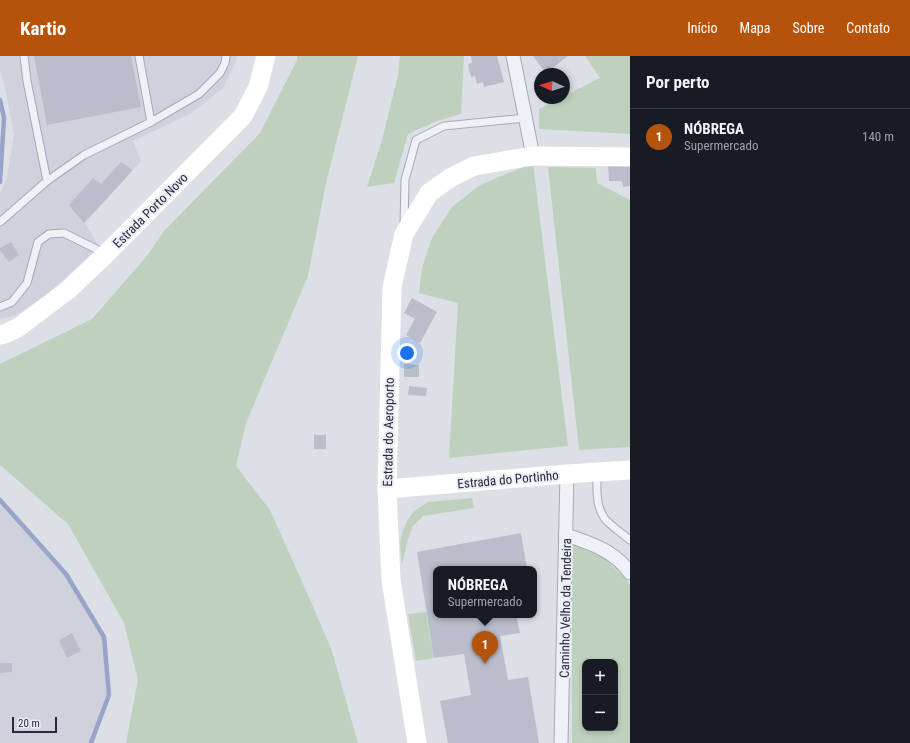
<!DOCTYPE html>
<html lang="pt">
<head>
<meta charset="utf-8">
<style>
  body { margin:0; font-family:"Roboto Condensed",sans-serif; background:#242831; color:#f1f3f6 }
  .controls { position:absolute; right:12px; bottom:12px; display:grid; overflow:hidden; border-radius:8px; box-shadow:0 2px 6px #0003 }
  .controls button { width:36px; height:36px; display:grid; place-items:center; padding:0; border:0; border-bottom:1px solid #363941; background:#171b24; color:#f1f3f6; font:20px sans-serif }
  .compass { position:absolute; left:534px; top:12px; width:36px; height:36px; border-radius:50%; background:#171b24; box-shadow:0 2px 6px #0003; rotate:273deg }
  .scale { position:absolute; left:12px; bottom:10px; width:45px; box-sizing:border-box; padding-left:4px; border:2px solid #272a3e; border-top:0; font-size:11px; line-height:14px; white-space:nowrap; color:#272a3e; -webkit-text-stroke:3px #eceef5; paint-order:stroke }
  .you { position:absolute; left:407px; top:297px; width:14px; height:14px; margin:-10px; border:3px solid #fff; border-radius:50%; background:#1a73e8; box-shadow:0 0 0 6px #1a73e833 }
  .badge { display:grid; place-items:center; width:26px; height:26px; border-radius:50%; background:#b45309; color:#fff; font-size:13px; font-weight:700 }
  .pin { position:absolute; translate:-50% -33px; filter:drop-shadow(0 1px 2px #0008) }
  .pin::after { content:''; position:absolute; top:21px; width:14px; height:12px; background:inherit; clip-path:polygon(0 0,100% 0,50% 100%) }
  .popup { position:absolute; left:433px; top:510px; width:104px; height:52px; box-sizing:border-box; display:grid; place-content:center; border-radius:8px; background:#171b24; filter:drop-shadow(0 1px 3px #0005); font-size:13px; white-space:nowrap; color:#9ea1a6 }
  .popup b { font-size:15px; color:#f1f3f6 }
  .popup::after { content:''; position:absolute; left:50%; top:100%; margin-left:-8px; border:8px solid transparent; border-top-color:#171b24 }
  .list { margin:0; padding:0; list-style:none }
  h2 { display:flex; justify-content:space-between; align-items:center; height:52px; margin:0; padding:0 16px; font-size:17px }
  h2 small { font-size:13px; font-weight:400; color:#9ea1a6 }
  .list li { display:grid; grid-template-columns:26px 1fr auto; gap:12px; align-items:center; box-sizing:border-box; height:56px; padding:0 16px; border-top:1px solid #363941 }
  .list b { display:block; font-size:15px; white-space:nowrap }
  .list p { margin:0; font-size:13px; white-space:nowrap; color:#9ea1a6 }
  .list em { font-size:13px; font-style:normal; color:#9ea1a6 }
  .map { position:relative; flex:none; width:630px; height:687px; overflow:hidden }
  header { display:flex; align-items:center; gap:24px; box-sizing:border-box; height:56px; padding:0 20px; background:#b45309; color:#fff }
  header strong { font-size:19px }
  nav { display:flex; gap:22px; margin-inline-start:auto; font-size:14px }
  main { display:flex }
  aside { flex:1; background:#171b24 }
  .map>svg:first-child { display:block }
</style>
</head>
<body>
<header>
<strong>Kartio</strong>
<nav><a>Início</a><a>Mapa</a><a>Sobre</a><a>Contato</a></nav>
</header>
<main>
<div class="map">
<svg width="630" height="687" viewBox="0 0 630 687">
  <rect width="100%" height="100%" fill="#dddfe7"/>
  <g fill="#cfd1dc">
    <polygon points="0,0 238,0 224,31 192,57 133,85 141,105 85,167 99,191 44,241 14,260 0,263 0,137 7,122 14,78 5,32 0,14"/>
    <polygon points="0,444 66,518 104,581 109,639 91,687 0,687"/>
  </g>
  <g fill="#bfd1be" fill-rule="evenodd">
    <polygon points="297,0 358,0 326,127 308,220 246,367 236,410 270,454 312,548 332,595 358,687 126,687 138,624 124,567 68,468 0,409 0,308 92,263 146,201 164,175 260,77 297,4"/>
    <polygon points="400,0 464,0 461,58 437,65 408,78 394,127 367,131 382,84 398,19"/>
    <polygon points="585,0 630,0 630,78 539,73 539,53 560,42 564,42 564,40 600,22"/>
    <polygon points="533,107 568,390 449,402 458,247 419,237 422,212 432,182 452,151 480,129"/>
    <polygon points="548,111 596,112 597,127 630,144 630,391 579,394"/>
    <polygon points="472,442 474,452 423,460 413,470 408,483 402,508 400,488 402,477 407,465 414,455 428,446"/>
    <path d="M 571,488 L 604,502 L 626,523 L 630,529 L 630,687 L 572,687 L 572,499 ZM 585,606 L 615,606 L 615,672 L 585,672 Z"/>
    <polygon points="426,556 434,602 416,605 408,558"/>
  </g>
  <g fill="none" stroke-linecap="round" stroke-linejoin="round">
    <g stroke="#98a5c8" stroke-width="4.5">
      <polyline points="0,44 4,62 0,126"/>
      <polyline points="0,444 66,518 104,581 109,639 91,687"/>
    </g>
  </g>
  <g fill="#babdca">
    <polygon points="34,0 131,0 141,51 47,69"/>
    <polygon points="471,0 497,0 504,26 484,31 483,26 477,28 475,20 471,21 468,8 472,7"/>
    <polygon points="533,0 568,0 546,17"/>
    <polygon points="121,106 133,114 84,167 69,149 93,122 101,128"/>
    <polygon points="630,108 630,130 623,131 622,125 609,125 608,110"/>
    <polygon points="11,186 19,199 9,206 0,194 0,192"/>
    <polygon points="412,242 437,256 420,287 406,279 415,263 404,257"/>
    <polygon points="404,308 419,309 419,321 404,321"/>
    <polygon points="409,330 427,332 426,340 408,339"/>
    <rect x="314" y="379" width="12" height="14"/>
    <polygon points="521,477 527,513 436,513 436,559 516,559 520,577 500,580 508,624 528,621 539,687 448,687 440,645 471,639 464,598 434,602 417,496"/>
    <polygon points="72,577 81,595 67,602 59,584"/>
    <polygon points="0,607 12,607 12,616 0,617"/>
  </g>
  <g fill="none" stroke-linecap="round" stroke-linejoin="round">
    <g stroke="#a6a9b4" stroke-width="9">
      <g id="lane">
        <polyline points="139,0 151,66"/>
        <polyline points="47,125 84,99 151,66 199,38 220,17 225,7 226,0"/>
        <polyline points="0,166 47,125 27,25 24,0"/>
        <polyline points="404,169 405,124 416,84 444,70 526,62"/>
        <polyline points="0,251 12,246 27,227 38,186 49,178 64,177 104,197"/>
        <path d="M 597,416 C 597,431 595,450 605,463 C 611,470 623,478 630,484"/>
      </g>
    </g>
    <g stroke="#a6a9b4" stroke-width="15">
      <g id="street">
        <polyline points="513,0 533,100"/>
        <path d="M 566,479 C 590,487 615,495 630,517"/>
        <polyline points="561,687 567,418"/>
      </g>
    </g>
    <use href="#lane" stroke="#f0f1f6" stroke-width="7"/>
    <use href="#street" stroke="#f0f1f6" stroke-width="13"/>
    <g stroke="#fff" stroke-width="19">
      <polyline points="0,279 7,277 19,271 68,234 106,198 243,60 258,31 266,0"/>
      <polyline points="387,433 567,418 630,414"/>
      <polyline points="417,687 391,524 387,433 392,231 404,178 429,137 450,122 474,110 533,100 630,101"/>
    </g>
  </g>
  <g text-anchor="middle" stroke-width="4" stroke-linejoin="round" paint-order="stroke">
    <g font-size="13" fill="#272a3e" stroke="#eceef5">
      <text transform="translate(150 154) rotate(-45)" y="5">Estrada Porto Novo</text>
      <text transform="translate(388 376) rotate(-89)" y="5">Estrada do Aeroporto</text>
      <text transform="translate(508 423) rotate(-5)" y="5">Estrada do Portinho</text>
      <text transform="translate(565 552) rotate(-89)" y="5">Caminho Velho da Tendeira</text>
    </g>
  </g>
</svg>
<div class="controls">
<button>+</button>
<button>−</button>
</div>
<svg class="compass" viewBox="-18 -18 36 36"><path d="M0-13l5 13h-10z" fill="#e53935"/><path d="M0 13l5-13h-10z" fill="#9ea1a6"/></svg>
<div class="scale">20 m</div>
<div class="you"></div>
<div class="pin badge" style="left:485px;top:608px">1</div>
<div class="popup"><b>NÓBREGA</b>Supermercado</div>
</div>
<aside>
<h2>Por perto<small></small></h2>
<ul class="list">
<li><span class="badge">1</span><div><b>NÓBREGA</b><p>Supermercado</p></div><em>140 m</em></li>
</ul>
</aside>
</main>
</body>
</html>
